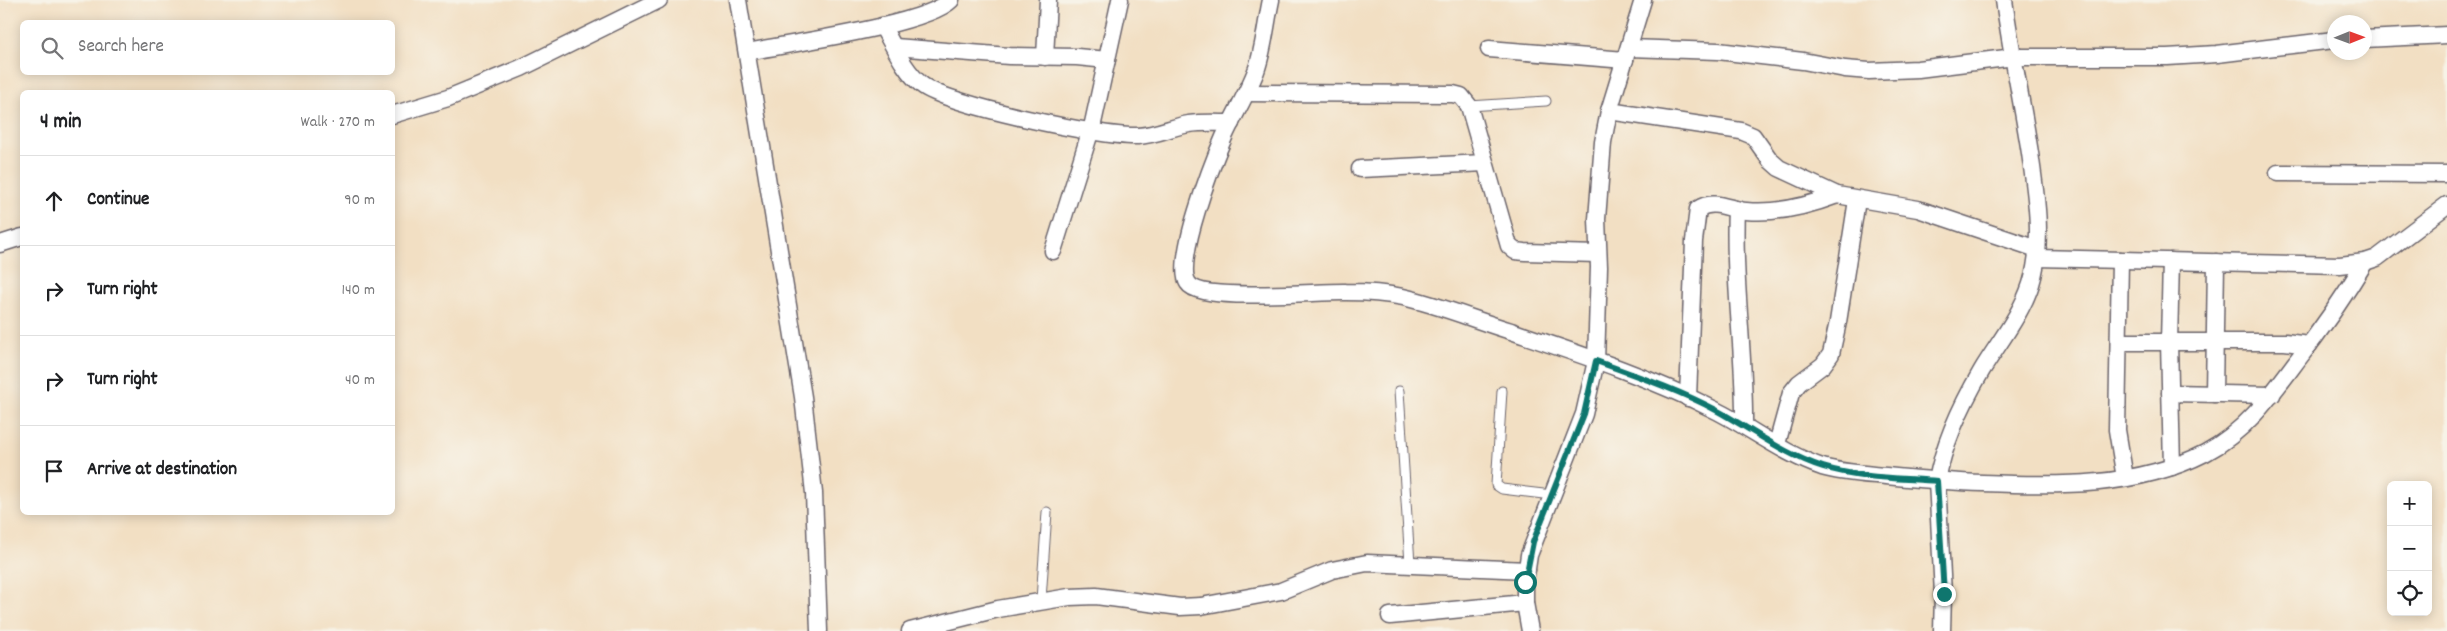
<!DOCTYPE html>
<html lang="en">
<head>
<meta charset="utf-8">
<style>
  body { margin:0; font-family:Dekko,sans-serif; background:#f2f2f2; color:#202124 }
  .controls { position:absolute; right:15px; bottom:15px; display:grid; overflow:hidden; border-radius:8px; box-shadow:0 2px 12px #0003 }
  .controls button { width:45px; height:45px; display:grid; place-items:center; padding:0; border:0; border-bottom:1px solid #e0e0e0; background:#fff; color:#202124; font:25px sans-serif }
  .compass { position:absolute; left:2327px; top:15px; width:45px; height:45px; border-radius:50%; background:#fff; box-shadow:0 2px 12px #0003; rotate:89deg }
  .stop { position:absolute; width:15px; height:15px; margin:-11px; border:4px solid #0f766e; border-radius:50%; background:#fff }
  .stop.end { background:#0f766e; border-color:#fff; box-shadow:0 1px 5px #0008 }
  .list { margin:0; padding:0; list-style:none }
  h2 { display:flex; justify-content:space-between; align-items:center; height:65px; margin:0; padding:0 20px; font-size:21px }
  h2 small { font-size:16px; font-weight:400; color:#757577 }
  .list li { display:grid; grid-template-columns:32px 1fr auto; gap:15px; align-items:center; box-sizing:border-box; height:90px; padding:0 20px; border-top:1px solid #e0e0e0 }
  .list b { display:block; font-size:19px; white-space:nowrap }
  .list em { font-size:16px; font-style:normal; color:#757577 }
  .icon { flex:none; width:28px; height:28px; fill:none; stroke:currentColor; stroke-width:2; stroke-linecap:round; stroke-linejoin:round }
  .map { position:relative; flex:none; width:2447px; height:631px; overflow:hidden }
  .search { position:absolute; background:#fff; box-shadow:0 2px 12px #0003; left:20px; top:20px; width:375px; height:55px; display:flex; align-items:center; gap:12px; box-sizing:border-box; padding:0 18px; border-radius:8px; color:#757577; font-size:19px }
  .panel { position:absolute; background:#fff; box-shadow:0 2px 12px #0003; left:20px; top:90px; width:375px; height:425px; border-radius:8px }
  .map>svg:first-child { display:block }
</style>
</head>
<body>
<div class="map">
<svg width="2447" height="631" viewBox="0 0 2447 631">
  <rect width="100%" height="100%" fill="#f7f3e8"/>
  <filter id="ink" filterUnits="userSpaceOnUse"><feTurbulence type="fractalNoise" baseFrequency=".02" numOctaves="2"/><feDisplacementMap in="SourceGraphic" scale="10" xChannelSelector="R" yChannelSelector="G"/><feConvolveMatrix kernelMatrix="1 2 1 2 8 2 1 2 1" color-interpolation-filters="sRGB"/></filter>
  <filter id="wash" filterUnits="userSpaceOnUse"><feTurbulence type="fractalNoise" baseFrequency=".0096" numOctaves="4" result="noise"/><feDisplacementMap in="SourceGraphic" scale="20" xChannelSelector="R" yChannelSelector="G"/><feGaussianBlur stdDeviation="1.12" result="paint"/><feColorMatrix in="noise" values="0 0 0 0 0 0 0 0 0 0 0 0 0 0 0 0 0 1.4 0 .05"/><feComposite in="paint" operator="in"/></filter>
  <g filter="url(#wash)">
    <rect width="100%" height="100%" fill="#f2dfc3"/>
  </g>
  <g filter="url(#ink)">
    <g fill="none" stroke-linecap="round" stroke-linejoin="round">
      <g stroke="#6b646b" stroke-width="11">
        <g id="service">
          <polyline points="1469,106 1546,101"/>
          <polyline points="1399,391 1410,564"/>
          <polyline points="1502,391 1496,485 1502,489 1552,495"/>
          <polyline points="1041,600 1047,512"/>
        </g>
      </g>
      <g stroke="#6b646b" stroke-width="19">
        <g id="minor">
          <polyline points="738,0 803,397 814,493 819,631"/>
          <path d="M 1271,0 C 1266,23 1264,49 1256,71 C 1247,94 1234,115 1224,137 C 1213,162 1174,262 1188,283 C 1200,303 1319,291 1346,292 C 1365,292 1384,293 1403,297 C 1439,305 1475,320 1511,331 C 1579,354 1650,377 1715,410 C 1751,428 1784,454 1822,467 C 1843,473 1864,474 1886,476 C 1918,479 1950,482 1983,483 C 2057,486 2137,488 2205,453 C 2245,432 2270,397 2296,362 C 2321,330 2344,297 2365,262"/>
          <path d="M 882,26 C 893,44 904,71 922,85 C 948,105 1103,138 1138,136 C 1156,135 1172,127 1189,124 C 1203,122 1217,123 1231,123"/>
          <polyline points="2364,39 2447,35"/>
          <polyline points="895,47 1009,56 1077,57 1107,60"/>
          <polyline points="1629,48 1718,51 1803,61 1845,69 1869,71 1918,69 2014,57 2167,57 2217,54 2334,40"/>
          <polyline points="1489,49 1625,60"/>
          <path d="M 747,52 C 786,44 927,25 951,0"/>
          <polyline points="1045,57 1048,0"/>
          <polyline points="1247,93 1453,94 1461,96 1469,106 1509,246 1515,251 1525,252 1598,254"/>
          <polyline points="1609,111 1741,131 1753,136 1770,160 1779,168 1837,195 1918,209 2037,249"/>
          <polyline points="392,115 448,98 521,68 659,0"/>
          <polyline points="1360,169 1485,163"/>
          <polyline points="2278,173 2447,174"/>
          <path d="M 1736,209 C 1733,282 1745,353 1744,425"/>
          <polyline points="0,244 22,237"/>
          <polyline points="1053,251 1093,123 1120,0"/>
          <polyline points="2037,258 2340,265 2365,262 2377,258 2447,205"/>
          <polyline points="2120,260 2117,430 2125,478"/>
          <polyline points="2171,261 2169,342 2172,467"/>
          <polyline points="2119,342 2285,342 2309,345"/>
          <polyline points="2170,393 2272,395"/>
          <polyline points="2214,394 2216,262"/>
          <path d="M 1688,398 L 1694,241 L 1698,209 C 1714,198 1730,210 1746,211 C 1777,214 1808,206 1837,195"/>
          <polyline points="1777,444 1791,393 1799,383 1823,365 1831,354 1838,322 1857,200"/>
          <polyline points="1390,616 1525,603"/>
          <polyline points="910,631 998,609 1069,597 1096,596 1180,607 1201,606 1281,591 1332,570 1367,563 1527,570"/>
          <polyline points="1530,631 1525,603 1525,582 1529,555 1584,414 1596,361 1599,267 1597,219 1603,142 1609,111 1643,0"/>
          <path d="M 1942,631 L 1943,594 L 1937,481 C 1944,441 1962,404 1982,370 C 1999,342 2021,315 2031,284 C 2044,242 2036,195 2030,153 C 2022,102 2011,51 2004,0"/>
        </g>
      </g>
      <use href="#service" stroke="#fff" stroke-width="9"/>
      <use href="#minor" stroke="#fff" stroke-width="16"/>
    </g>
  </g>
  <g fill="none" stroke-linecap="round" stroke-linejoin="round" filter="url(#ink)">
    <path stroke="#0f766e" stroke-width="6" d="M 1525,582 L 1533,542 L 1584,414 L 1596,361 C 1637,376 1678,390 1716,410 C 1751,429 1785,455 1823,467 C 1859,478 1900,478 1937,481 L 1944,594"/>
  </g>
</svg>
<div class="controls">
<button>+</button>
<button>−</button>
<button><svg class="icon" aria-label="locate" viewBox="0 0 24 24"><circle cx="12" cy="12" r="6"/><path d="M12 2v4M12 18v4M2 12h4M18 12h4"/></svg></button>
</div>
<svg class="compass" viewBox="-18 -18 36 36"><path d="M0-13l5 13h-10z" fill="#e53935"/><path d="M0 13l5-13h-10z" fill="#757577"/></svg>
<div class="stop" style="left:1525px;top:582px"></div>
<div class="stop end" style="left:1944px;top:594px"></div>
<div class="search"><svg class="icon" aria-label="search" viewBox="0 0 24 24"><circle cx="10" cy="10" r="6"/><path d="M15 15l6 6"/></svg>Search here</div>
<section class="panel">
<h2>4 min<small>Walk · 270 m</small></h2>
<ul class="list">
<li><svg class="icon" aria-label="ahead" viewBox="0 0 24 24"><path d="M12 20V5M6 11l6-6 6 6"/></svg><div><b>Continue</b></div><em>90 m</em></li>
<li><svg class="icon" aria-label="right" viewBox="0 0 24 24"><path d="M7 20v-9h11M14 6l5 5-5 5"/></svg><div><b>Turn right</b></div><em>140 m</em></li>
<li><svg class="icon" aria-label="right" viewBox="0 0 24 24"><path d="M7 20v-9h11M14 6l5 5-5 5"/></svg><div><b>Turn right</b></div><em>40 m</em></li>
<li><svg class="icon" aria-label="arrive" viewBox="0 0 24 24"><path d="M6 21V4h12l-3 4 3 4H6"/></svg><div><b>Arrive at destination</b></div></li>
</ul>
</section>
</div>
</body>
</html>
